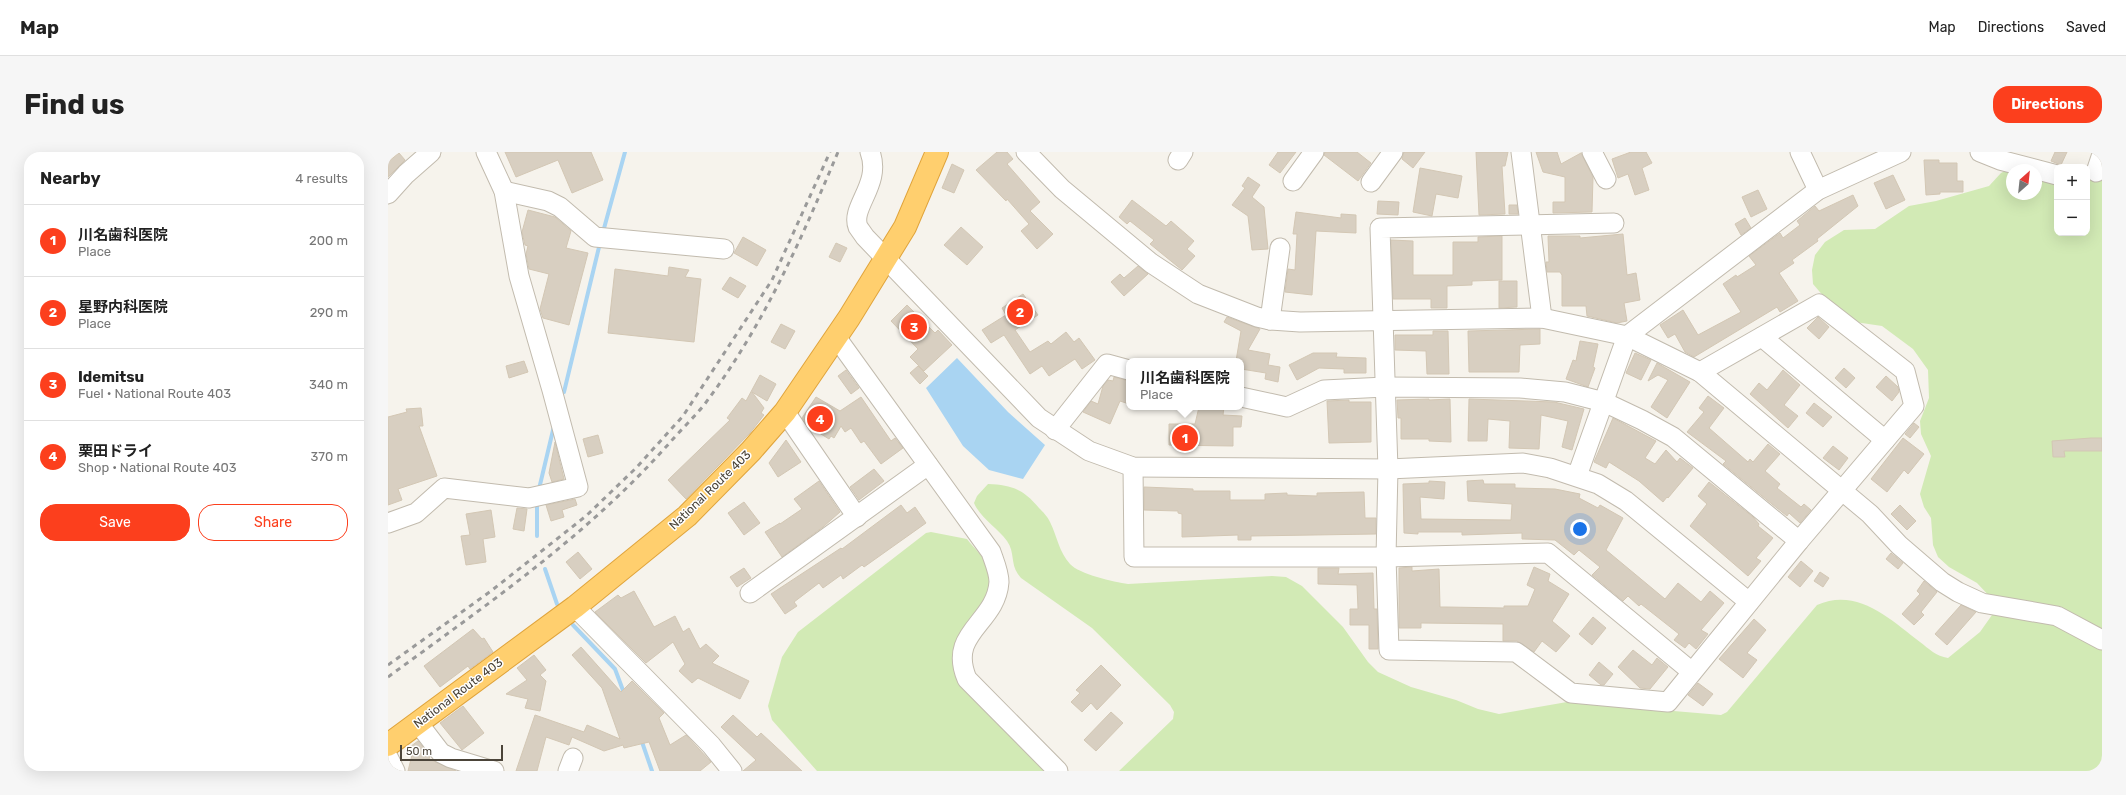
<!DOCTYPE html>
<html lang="en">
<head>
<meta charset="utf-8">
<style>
  body { margin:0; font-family:Rubik,"Noto Sans JP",sans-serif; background:#f6f6f6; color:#222 }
  .controls { position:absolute; right:12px; top:12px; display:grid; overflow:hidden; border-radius:8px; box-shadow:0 4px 16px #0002 }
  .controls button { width:36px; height:36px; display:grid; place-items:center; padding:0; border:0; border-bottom:1px solid #e0e0e0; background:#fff; color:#222; font:20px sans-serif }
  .compass { position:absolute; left:1618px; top:12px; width:36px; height:36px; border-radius:50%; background:#fff; box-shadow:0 4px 16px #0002; rotate:27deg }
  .scale { position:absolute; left:12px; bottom:10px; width:103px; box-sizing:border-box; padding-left:4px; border:2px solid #4b4439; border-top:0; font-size:11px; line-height:14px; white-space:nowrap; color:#4b4439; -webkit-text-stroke:3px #fff; paint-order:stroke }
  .you { position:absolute; left:1192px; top:377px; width:14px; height:14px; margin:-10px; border:3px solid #fff; border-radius:50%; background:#1a73e8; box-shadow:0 0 0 6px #1a73e833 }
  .badge { display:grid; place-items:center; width:26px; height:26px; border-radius:50%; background:#fc3f1d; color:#fff; font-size:13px; font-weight:700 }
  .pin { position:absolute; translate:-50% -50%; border:2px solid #fff; box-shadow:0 1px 4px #0006 }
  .popup { position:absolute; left:738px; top:206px; width:118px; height:52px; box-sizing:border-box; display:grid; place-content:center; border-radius:8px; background:#fff; filter:drop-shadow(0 1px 3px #0005); font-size:13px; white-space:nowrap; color:#767676 }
  .popup b { font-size:15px; color:#222 }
  .popup::after { content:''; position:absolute; left:50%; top:100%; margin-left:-8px; border:8px solid transparent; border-top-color:#fff }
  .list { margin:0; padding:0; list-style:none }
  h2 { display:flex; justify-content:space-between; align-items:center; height:52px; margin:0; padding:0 16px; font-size:17px }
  h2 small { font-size:13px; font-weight:400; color:#767676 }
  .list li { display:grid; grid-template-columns:26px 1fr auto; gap:12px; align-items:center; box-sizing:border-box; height:72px; padding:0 16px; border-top:1px solid #e0e0e0 }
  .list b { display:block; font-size:15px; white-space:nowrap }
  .list p { margin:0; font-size:13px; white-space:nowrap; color:#767676 }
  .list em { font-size:13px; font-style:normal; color:#767676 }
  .actions { display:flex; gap:8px; padding:12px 16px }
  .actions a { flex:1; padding:9px 0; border:1px solid #fc3f1d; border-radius:16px; text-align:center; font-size:14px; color:#fc3f1d }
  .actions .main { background:#fc3f1d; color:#fff }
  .map { position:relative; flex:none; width:1714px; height:619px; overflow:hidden; border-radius:16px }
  header { display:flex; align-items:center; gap:24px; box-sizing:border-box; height:56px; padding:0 20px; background:#fff; border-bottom:1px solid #e0e0e0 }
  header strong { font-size:19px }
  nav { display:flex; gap:22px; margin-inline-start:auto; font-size:14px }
  .intro { display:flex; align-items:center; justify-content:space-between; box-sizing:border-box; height:96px; padding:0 24px }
  h1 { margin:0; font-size:28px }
  .button { padding:10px 18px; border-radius:16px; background:#fc3f1d; color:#fff; font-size:14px; font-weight:700 }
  main { display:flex; gap:24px; padding:0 24px }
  aside { flex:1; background:#fff; border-radius:16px; box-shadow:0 4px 16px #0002 }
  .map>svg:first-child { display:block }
</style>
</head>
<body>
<header>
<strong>Map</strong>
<nav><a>Map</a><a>Directions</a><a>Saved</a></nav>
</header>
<div class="intro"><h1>Find us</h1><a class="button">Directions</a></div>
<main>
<aside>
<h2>Nearby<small>4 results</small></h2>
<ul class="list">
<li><span class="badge">1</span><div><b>川名歯科医院</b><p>Place</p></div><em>200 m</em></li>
<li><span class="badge">2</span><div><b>星野内科医院</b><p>Place</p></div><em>290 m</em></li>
<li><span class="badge">3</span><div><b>Idemitsu</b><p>Fuel · National Route 403</p></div><em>340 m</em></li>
<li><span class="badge">4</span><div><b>栗田ドライ</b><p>Shop · National Route 403</p></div><em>370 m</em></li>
</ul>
<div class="actions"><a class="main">Save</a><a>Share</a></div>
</aside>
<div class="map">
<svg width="1714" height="619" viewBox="0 0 1714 619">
  <rect width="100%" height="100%" fill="#f6f3ec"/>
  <g fill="#d2eab5">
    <path d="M 1621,17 L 1624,18 L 1624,42 L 1648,42 L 1648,23 L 1669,29 L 1669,81 L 1699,81 L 1699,28 L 1714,29 L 1714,619 L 731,619 L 785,567 L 786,560 L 782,553 L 704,476 L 633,426 C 621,413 628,402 619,389 C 609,375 593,367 586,351 L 589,344 L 600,332 C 624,333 635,337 651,356 C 655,360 660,365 662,370 C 669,384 671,400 682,412 C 691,422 726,430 740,432 L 884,424 L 898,425 L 914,434 L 955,475 L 980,510 L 990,520 L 1023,535 L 1068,548 L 1090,557 L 1111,562 L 1179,550 L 1333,563 L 1339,560 L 1429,453 C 1469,435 1502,467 1532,490 C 1541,497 1548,504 1560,506 L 1592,480 L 1604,463 L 1604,447 L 1589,431 L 1561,415 L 1550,405 L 1545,393 L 1543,366 L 1536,355 L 1532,342 L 1543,304 L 1533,282 L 1532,269 L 1541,246 L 1540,218 L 1525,197 L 1494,174 L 1467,170 L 1443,153 L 1425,132 L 1424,118 L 1427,103 L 1437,90 L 1456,78 L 1487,77 L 1521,54 L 1548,49 L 1601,34 L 1613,21 Z"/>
    <path d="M 543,380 L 579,387 C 585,395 598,407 601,417 C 613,454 561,473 566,515 C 566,520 570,527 573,532 L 659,619 L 429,619 L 384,568 L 380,554 L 394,505 L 410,480 L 538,381 Z"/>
  </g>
  <polygon fill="#a9d4f2" points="569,206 620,260 657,293 635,327 601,318 575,294 538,236"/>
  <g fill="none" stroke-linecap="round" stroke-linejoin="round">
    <g stroke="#a9d4f2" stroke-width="4">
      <polyline points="215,80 237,0"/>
      <polyline points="176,240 212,91"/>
      <polyline points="151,337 166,274"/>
      <polyline points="149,384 149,350"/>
      <polyline points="157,417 169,452"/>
      <polyline points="185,473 227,517 236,541"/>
      <polyline points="253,587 264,619"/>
    </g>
  </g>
  <g fill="#d8cfc1" stroke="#d3c7b4">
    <polygon points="117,0 203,0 215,28 184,41 170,8 128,25"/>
    <polygon points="609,0 619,0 625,7 619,12 652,50 642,59 665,82 649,97 633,79 641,72 619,47 618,49 588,18"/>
    <polygon points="890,0 908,0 892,21 881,13"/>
    <polygon points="937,0 969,0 983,11 970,29 936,3"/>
    <polygon points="1016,0 1037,0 1025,16 1014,7"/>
    <polygon points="1088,0 1120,0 1117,14 1114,14 1117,62 1091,63"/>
    <polygon points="1148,0 1169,0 1173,12 1193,1 1205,25 1204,60 1165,61 1165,50 1177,50 1177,25 1155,20"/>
    <polygon points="1243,0 1258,0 1264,11 1254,16 1261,38 1247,43 1240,22 1230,26 1224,7"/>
    <polygon points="1667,0 1679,0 1673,13 1663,9"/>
    <polygon points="11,1 17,8 0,25 0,10"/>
    <polygon points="1536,8 1551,8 1551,11 1569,11 1569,29 1575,29 1575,40 1552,40 1552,42 1538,43"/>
    <polygon points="564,12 576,18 566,41 554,36"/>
    <polygon points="1032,16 1074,24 1070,46 1048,42 1044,64 1025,60"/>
    <polygon points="1505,23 1517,48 1498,57 1486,31"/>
    <polygon points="860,25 872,33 864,45 876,55 880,97 864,98 860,64 844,53 857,36 854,34"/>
    <polygon points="1370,38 1379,57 1363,65 1354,45"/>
    <polygon points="1465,43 1470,54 1429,87 1430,89 1404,108 1406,111 1391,121 1410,149 1392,160 1389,155 1306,205 1297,200 1287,182 1280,186 1272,173 1295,158 1310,183 1353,160 1335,132 1348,123 1349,125 1368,113 1361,104 1392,81 1395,86 1412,73 1409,69 1427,54 1431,59"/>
    <polygon points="744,48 778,74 783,69 806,89 799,97 807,104 794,118 762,92 766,88 742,69 739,72 731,65"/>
    <polygon points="990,49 1011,50 1010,63 989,62"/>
    <polygon points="1121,53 1129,53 1130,62 1121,62"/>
    <polygon points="140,58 167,65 183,79 178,96 200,101 181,173 155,166 152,157 161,122 141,117 138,102 140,94 137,93 134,80"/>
    <polygon points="908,60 953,66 953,62 968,63 968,81 928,79 924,143 897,140 900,117 907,118 909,82 905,82"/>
    <polygon points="1357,66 1363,76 1353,83 1347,72"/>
    <polygon points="573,75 595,95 579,113 556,93"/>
    <polygon points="1235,82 1239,123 1248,121 1252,148 1236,151 1239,169 1229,171 1199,164 1198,154 1174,154 1174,123 1172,120 1159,120 1158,110 1161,110 1160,84 1192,84 1192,86"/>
    <polygon points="1114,84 1114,128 1084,129 1084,133 1059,134 1059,156 1043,156 1043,147 1005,147 1003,88 1025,89 1025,123 1065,123 1065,90 1090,90 1090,85"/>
    <polygon points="355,85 378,98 369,114 346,101"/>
    <polygon points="448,91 459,96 452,110 441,105"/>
    <polygon points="750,114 760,122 736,144 723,130 732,122 736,126"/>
    <polygon points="281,115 301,118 297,125 313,127 306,190 220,181 227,117 280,124"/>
    <polygon points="342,125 358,134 350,146 334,137"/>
    <polygon points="1111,129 1129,129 1129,155 1111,156"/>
    <polygon points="635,142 650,163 627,178 642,200 660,189 663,192 678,180 686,190 691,186 707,208 694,217 687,207 661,224 654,214 642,222 616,183 603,191 594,178 618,163 614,156"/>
    <polygon points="519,153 547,181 550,178 564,193 536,219 522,205 530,197 503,169"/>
    <polygon points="839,165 872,177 860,198 882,202 880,213 892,215 890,230 877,227 878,221 853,217 853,209 848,209 853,179 836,170"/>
    <polygon points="1430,165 1441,175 1431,187 1419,176"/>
    <polygon points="393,172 407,179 397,197 383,190"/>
    <polygon points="1152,177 1152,192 1132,193 1131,220 1081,220 1080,179"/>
    <polygon points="1045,179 1060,179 1061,222 1039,222 1038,199 1007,198 1007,183 1045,183"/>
    <polygon points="1192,189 1210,192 1205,215 1207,216 1200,235 1178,227 1185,208 1188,209"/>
    <polygon points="925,201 949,201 948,205 978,206 978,221 956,221 956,217 931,216 909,228 901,213"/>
    <polygon points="1247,201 1263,208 1253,228 1238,221"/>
    <polygon points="136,209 140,220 121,226 118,214"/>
    <polygon points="1269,211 1302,230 1279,266 1263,255 1280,228 1270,223 1260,229"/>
    <polygon points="530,214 540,224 532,232 522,221"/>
    <polygon points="1456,216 1467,226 1458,236 1447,226"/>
    <polygon points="458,218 471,236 463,242 450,224"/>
    <polygon points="1395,218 1412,233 1396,253 1410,264 1400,276 1362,242 1371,231 1379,238"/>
    <polygon points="372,223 388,232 379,249 364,240 376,256 373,261 376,263 362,281 298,347 280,328 342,268 339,266 354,246 358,249"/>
    <polygon points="1498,224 1510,235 1511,240 1504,249 1488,235"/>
    <polygon points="726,225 741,229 741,252 732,249 722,272 695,260 703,249 710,252 715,234 720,228 725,229"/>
    <polygon points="1320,244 1336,256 1321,276 1360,310 1362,307 1365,310 1380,292 1392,302 1377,319 1392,332 1389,336 1413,355 1416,352 1423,358 1412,371 1401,361 1399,364 1379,348 1335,312 1338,309 1299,280 1316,260 1311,256"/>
    <polygon points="428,245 452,259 473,245 503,289 507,286 515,296 493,312 476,289 473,291 463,276 457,280 453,274 446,286 443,284 441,287 420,274 414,266"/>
    <polygon points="1041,247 1041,248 1062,247 1063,290 1041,289 1041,287 1013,287 1013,266 1010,266 1009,248"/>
    <polygon points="1081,247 1166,250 1196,257 1184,298 1174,295 1180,269 1153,263 1151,297 1121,296 1122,269 1100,267 1099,289 1080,289"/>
    <polygon points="961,248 961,250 983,250 983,290 941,291 939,249"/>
    <polygon points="1426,251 1444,265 1435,275 1418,261"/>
    <polygon points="811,255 836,255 835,263 854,264 853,275 845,275 845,294 781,293 781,272 807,272"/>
    <polygon points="33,256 35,274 31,274 49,324 10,337 14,348 0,353 0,265 19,260 18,257"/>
    <polygon points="1225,266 1268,289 1257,306 1267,312 1278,298 1289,310 1292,306 1305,316 1280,346 1279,345 1275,350 1251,329 1221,310 1218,316 1206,310"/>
    <polygon points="1526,271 1531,275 1522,286 1517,282"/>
    <polygon points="210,283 215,301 200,305 195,287"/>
    <polygon points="1515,286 1536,302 1520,322 1516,318 1499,340 1483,327"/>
    <polygon points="1703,286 1714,286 1714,299 1676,299 1677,305 1665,305 1664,289"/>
    <polygon points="398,288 413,310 390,325 381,311"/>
    <polygon points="167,290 176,327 164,330 161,321"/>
    <polygon points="1445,294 1460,306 1451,318 1435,306"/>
    <polygon points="486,317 496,329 471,348 462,335"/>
    <polygon points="1095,328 1096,332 1127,332 1127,336 1167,337 1192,342 1191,346 1210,356 1212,353 1235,366 1218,398 1277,447 1290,431 1313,450 1322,439 1336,451 1313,478 1320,482 1308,497 1301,491 1297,496 1286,488 1291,482 1253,452 1251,454 1240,444 1235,449 1204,423 1212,415 1191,398 1186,403 1167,388 1134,387 1134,381 1074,383 1074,380 1030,380 1030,382 1016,381 1015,332 1041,331 1041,329 1057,330 1056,347 1032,345 1033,367 1123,368 1124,352 1080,349 1079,329"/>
    <polygon points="431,329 452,360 435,375 394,405 377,380 392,371 392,372 414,357 406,347"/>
    <polygon points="1321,330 1365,365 1371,372 1370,374 1385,386 1368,406 1373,409 1360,424 1302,374 1319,352 1310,344"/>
    <polygon points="756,335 805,337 805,339 842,339 842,348 877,348 877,342 899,341 899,343 929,344 929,341 976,340 977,366 988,366 988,382 863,384 863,388 850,388 850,383 794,385 794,362 790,361 790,359 756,358"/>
    <polygon points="187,347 189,353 174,358 176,365 163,369 158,353"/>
    <polygon points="356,350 372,371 356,383 340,361"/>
    <polygon points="513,353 519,361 527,355 538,371 476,415 474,413 455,427 453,423 435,436 431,431 406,450 409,454 397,462 383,442 453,396 454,397"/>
    <polygon points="1512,353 1528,369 1519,378 1503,362"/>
    <polygon points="129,356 139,357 136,379 125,377"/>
    <polygon points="103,358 107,385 95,387 98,410 78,413 73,384 82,383 78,362"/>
    <polygon points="190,400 204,417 192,427 178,410"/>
    <polygon points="1503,401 1515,411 1510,417 1498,407"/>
    <polygon points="1413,409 1425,419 1412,435 1400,425"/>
    <polygon points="1024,415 1024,419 1051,417 1052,455 1058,455 1116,456 1116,454 1140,454 1147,437 1139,433 1146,415 1162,422 1160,429 1181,442 1164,469 1182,484 1168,500 1154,489 1146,500 1129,489 1115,489 1115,472 1033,471 1033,476 1011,476 1011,416"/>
    <polygon points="356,416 363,426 349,435 342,425"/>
    <polygon points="930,416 951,416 950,422 985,421 986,457 989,457 990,497 981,497 981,473 962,473 962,457 970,457 969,433 930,432"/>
    <polygon points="1432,420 1441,426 1435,435 1426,429"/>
    <polygon points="1536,429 1549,440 1533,460 1536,463 1526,473 1514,462 1532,442 1529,439"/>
    <polygon points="246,439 266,475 287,464 295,480 301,476 312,497 318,492 331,504 324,511 361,529 352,547 310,526 304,531 291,519 297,512 285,490 258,511 207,460 230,443 233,446"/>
    <polygon points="1573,453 1588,460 1559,493 1547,482"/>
    <polygon points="1205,465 1218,476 1204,493 1191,482"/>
    <polygon points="1366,467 1378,478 1359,501 1369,508 1355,526 1331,507"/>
    <polygon points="85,477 94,487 96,486 105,500 82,517 80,514 52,535 36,514"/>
    <polygon points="193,495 233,540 244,529 276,561 271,566 282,593 298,583 323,610 312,619 272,619 261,590 236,596 235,593 216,599 184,585 181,593 158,585 149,619 128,619 147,563 196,580 199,573 232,587 214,536 184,503"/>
    <polygon points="1245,498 1264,513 1269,506 1280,515 1262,537 1252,536 1230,515"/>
    <polygon points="146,503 158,518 152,523 158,529 152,559 137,556 140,547 118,542 139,528 129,516"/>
    <polygon points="1211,510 1225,522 1216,533 1213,533 1201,523"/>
    <polygon points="713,513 733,533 709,558 703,551 694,560 683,550 692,541 688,538"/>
    <polygon points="1310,531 1325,542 1315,554 1300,543"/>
    <polygon points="75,554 96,581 74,598 52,571"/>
    <polygon points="723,560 735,571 708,599 696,588"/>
    <polygon points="345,563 369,585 373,581 414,619 355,619 368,608 333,575"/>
    <polygon points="30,589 42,604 41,607 68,619 20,619 24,603 19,597"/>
  </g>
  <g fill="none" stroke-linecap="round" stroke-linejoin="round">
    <g stroke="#c2bbae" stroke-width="21">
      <g id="minor">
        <path d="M 482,0 C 494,32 462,55 470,75 C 472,78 475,82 477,85 L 651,266 L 701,299 L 745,315 L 1000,317 L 1135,311 L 1162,316 L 1210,332 L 1238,349 L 1361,450"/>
        <polyline points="638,0 674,37 763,111 810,142 869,165 882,168 912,170 1154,166 1239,184 1312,220 1482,362 1511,393 1554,430 1570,440 1594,451 1669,464 1714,488"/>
        <polyline points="1133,0 1154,166"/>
        <polyline points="1204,0 1218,27"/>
        <polyline points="1412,0 1430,38"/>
        <polyline points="1592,0 1612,8 1669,23"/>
        <polyline points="790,8 795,0"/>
        <polyline points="1708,20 1714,2"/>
        <polyline points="905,29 926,0"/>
        <polyline points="983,30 1005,0"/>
        <polyline points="116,39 160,49 172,55 207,85 336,97"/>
        <polyline points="0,42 18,22 43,0"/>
        <polyline points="1226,71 992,76 1000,317 998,405 1001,498 1128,500 1183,541 1280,550 1411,389 1526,254 1517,219 1431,152 1312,220"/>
        <polyline points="882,168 892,96"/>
        <path d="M 448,185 L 603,400 C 606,409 611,420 611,430 C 608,472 559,480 579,527 L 670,619"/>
        <polyline points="1374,185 1497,288"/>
        <polyline points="853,245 899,255 936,238 997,235 1132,236 1177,240 1216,250 1254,268 1285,285 1411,389"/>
        <polyline points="397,260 469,365"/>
        <polyline points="667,278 719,212 741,218"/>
        <polyline points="745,315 746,405 998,405 1160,401 1304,520"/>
        <polyline points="1189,324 1239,184 1430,38 1513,0"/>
        <polyline points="0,371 28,361 56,336 141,346 190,335 164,238 131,124 116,39 98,0"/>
        <polyline points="362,441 540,313"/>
        <polyline points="187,455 323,593 344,619"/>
        <polyline points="30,571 53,601 63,606 106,619"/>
        <polyline points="0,605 7,619"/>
        <polyline points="180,619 185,606"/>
      </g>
    </g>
    <g stroke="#e0a43c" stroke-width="24">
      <polyline id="highway" points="0,593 187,455 299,364 363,299 397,260 461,166 517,75 549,0"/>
    </g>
    <use href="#minor" stroke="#fff" stroke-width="19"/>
    <use href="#highway" stroke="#ffcf6e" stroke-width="22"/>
    <g stroke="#9a9a9a" stroke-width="3" stroke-dasharray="5 5" stroke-linecap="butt">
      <polyline points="0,513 103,439 198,364 248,316 295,264 384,128 442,0"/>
      <path d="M 0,525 C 101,451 202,382 285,287 C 295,276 306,265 316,253 C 375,175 412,90 450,0"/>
    </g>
  </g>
  <g text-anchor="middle" stroke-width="3" stroke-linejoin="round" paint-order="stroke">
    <g font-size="12" fill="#4b4439" stroke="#fff">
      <text transform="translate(322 338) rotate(-44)" y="4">National Route 403</text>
      <text transform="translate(70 541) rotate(-37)" y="4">National Route 403</text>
    </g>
  </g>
</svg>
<div class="controls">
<button>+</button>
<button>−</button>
</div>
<svg class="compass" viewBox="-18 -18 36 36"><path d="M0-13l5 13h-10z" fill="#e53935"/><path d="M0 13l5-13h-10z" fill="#767676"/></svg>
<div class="scale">50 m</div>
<div class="you"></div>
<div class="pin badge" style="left:797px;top:286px">1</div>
<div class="popup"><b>川名歯科医院</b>Place</div>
<div class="pin badge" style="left:632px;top:160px">2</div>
<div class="pin badge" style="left:526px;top:175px">3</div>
<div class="pin badge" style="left:432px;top:267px">4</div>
</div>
</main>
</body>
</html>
